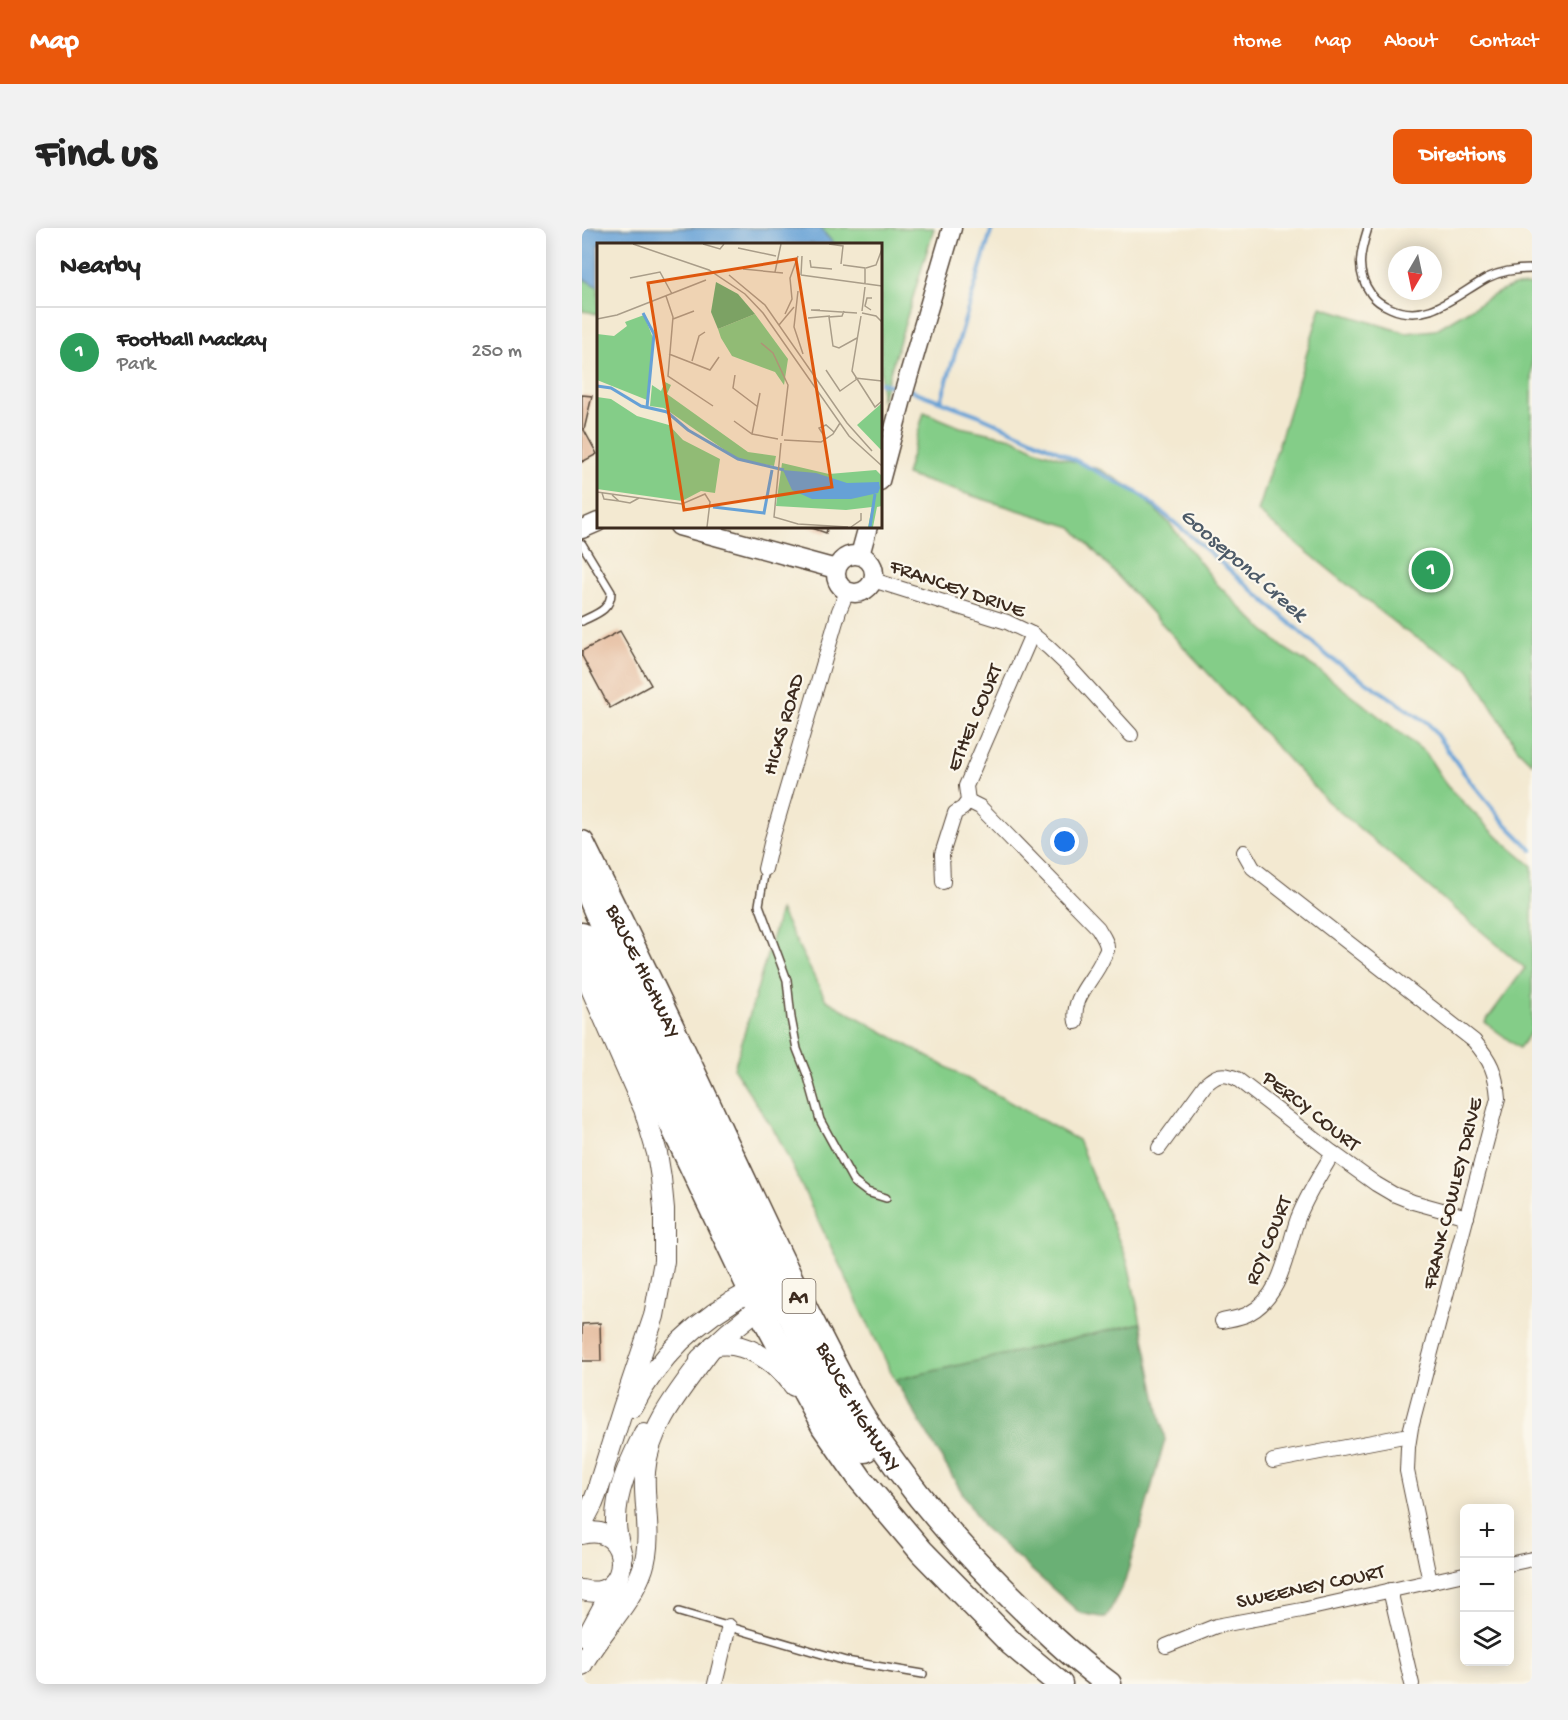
<!DOCTYPE html>
<html lang="en">
<head>
<meta charset="utf-8">
<style>
  body { margin:0; font-family:"Gochi Hand",sans-serif; background:#f2f2f2; color:#222 }
  .controls { position:absolute; right:18px; bottom:18px; display:grid; overflow:hidden; border-radius:9px; box-shadow:0 3px 15px #0003 }
  .controls button { width:54px; height:54px; display:grid; place-items:center; padding:0; border:0; border-bottom:2px solid #e0e0e0; background:#fff; color:#222; font:30px sans-serif }
  .compass { position:absolute; left:806px; top:18px; width:54px; height:54px; border-radius:50%; background:#fff; box-shadow:0 3px 15px #0003; rotate:189deg }
  .you { position:absolute; left:483px; top:614px; width:21px; height:21px; margin:-15px; border:4px solid #fff; border-radius:50%; background:#1a73e8; box-shadow:0 0 0 9px #1a73e833 }
  .badge { display:grid; place-items:center; width:39px; height:39px; border-radius:50%; background:#ea580c; color:#fff; font-size:20px; font-weight:700 }
  .pin { position:absolute; translate:-50% -50%; border:3px solid #fff; box-shadow:0 2px 6px #0006 }
  .list { margin:0; padding:0; list-style:none }
  h2 { display:flex; justify-content:space-between; align-items:center; height:78px; margin:0; padding:0 24px; font-size:26px }
  h2 small { font-size:20px; font-weight:400; color:#767676 }
  .list li { display:grid; grid-template-columns:39px 1fr auto; gap:18px; align-items:center; box-sizing:border-box; height:90px; padding:0 24px; border-top:2px solid #e0e0e0 }
  .list b { display:block; font-size:22px; white-space:nowrap }
  .list p { margin:0; font-size:20px; white-space:nowrap; color:#767676 }
  .list em { font-size:20px; font-style:normal; color:#767676 }
  .icon { flex:none; width:33px; height:33px; fill:none; stroke:currentColor; stroke-width:2; stroke-linecap:round; stroke-linejoin:round }
  .map { position:relative; flex:none; width:950px; height:1456px; overflow:hidden; border-radius:9px }
  header { display:flex; align-items:center; gap:36px; box-sizing:border-box; height:84px; padding:0 30px; background:#ea580c; color:#fff }
  header strong { font-size:28px }
  nav { display:flex; gap:33px; margin-inline-start:auto; font-size:21px }
  .intro { display:flex; align-items:center; justify-content:space-between; box-sizing:border-box; height:144px; padding:0 36px }
  h1 { margin:0; font-size:42px }
  .button { padding:15px 27px; border-radius:9px; background:#ea580c; color:#fff; font-size:21px; font-weight:700 }
  main { display:flex; gap:36px; padding:0 36px }
  aside { flex:1; background:#fff; border-radius:9px; box-shadow:0 3px 15px #0003 }
  .map>svg:first-child { display:block }
</style>
</head>
<body>
<header>
<strong>Map</strong>
<nav><a>Home</a><a>Map</a><a>About</a><a>Contact</a></nav>
</header>
<div class="intro"><h1>Find us</h1><a class="button">Directions</a></div>
<main>
<aside>
<h2>Nearby<small></small></h2>
<ul class="list">
<li><span class="badge" style="background:#2e9e5b">1</span><div><b>Football Mackay</b><p>Park</p></div><em>250 m</em></li>
</ul>
</aside>
<div class="map">
<svg width="950" height="1456" viewBox="0 0 950 1456">
  <rect width="100%" height="100%" fill="#fbf7ec"/>
  <filter id="ink" filterUnits="userSpaceOnUse"><feTurbulence type="fractalNoise" baseFrequency=".0167" numOctaves="2"/><feDisplacementMap in="SourceGraphic" scale="12" xChannelSelector="R" yChannelSelector="G"/><feConvolveMatrix kernelMatrix="1 2 1 2 8 2 1 2 1" color-interpolation-filters="sRGB"/></filter>
  <filter id="wash" filterUnits="userSpaceOnUse"><feTurbulence type="fractalNoise" baseFrequency=".008" numOctaves="4" result="noise"/><feDisplacementMap in="SourceGraphic" scale="24" xChannelSelector="R" yChannelSelector="G"/><feGaussianBlur stdDeviation="1.35" result="paint"/><feColorMatrix in="noise" values="0 0 0 0 0 0 0 0 0 0 0 0 0 0 0 0 0 1.4 0 .05"/><feComposite in="paint" operator="in"/></filter>
  <g filter="url(#wash)">
    <rect width="100%" height="100%" fill="#f3e9d1"/>
    <g fill="#84cd88" stroke="#607c53" stroke-width="1.5">
      <polygon points="0,0 352,0 299,174 298,16 16,16 16,87 8,84 0,83"/>
      <polygon points="950,57 950,535 935,520 887,441 820,401 676,284 739,79 824,105 853,102 917,64 932,58"/>
      <polygon points="342,184 378,199 430,210 455,222 519,242 553,262 587,295 635,356 674,395 702,420 737,442 844,525 865,558 918,611 950,638 950,803 937,820 903,794 943,740 745,573 490,299 324,247"/>
      <polygon points="198,682 244,772 496,912 546,1035 559,1095 313,1152 195,907 152,841"/>
    </g>
    <polygon fill="#6bb074" stroke="#536d49" stroke-width="1.5" points="559,1095 583,1212 543,1353 524,1390 498,1385 400,1298 313,1152"/>
    <polygon fill="#66a1d6" stroke="#50667a" stroke-width="1.5" points="0,0 238,0 252,16 16,16 16,59 0,50"/>
    <g fill="none" stroke-linecap="round" stroke-linejoin="round">
      <g stroke="#66a1d6" stroke-width="4">
        <polyline points="298,155 318,159"/>
        <polyline points="328,162 396,187 474,222 558,266 611,310 747,429 846,495 882,545 923,595 950,622"/>
        <polyline points="359,173 410,0"/>
      </g>
    </g>
    <g id="blocks">
      <g fill="#e3b696">
        <polygon points="0,167 10,168 2,202 15,226 0,234"/>
        <polygon points="225,298 246,298 244,305"/>
        <polygon points="38,403 69,457 28,480 0,428 0,423"/>
        <polygon points="18,1095 19,1133 0,1133 0,1096"/>
      </g>
    </g>
  </g>
  <g filter="url(#ink)">
    <use href="#blocks" fill-opacity="0" stroke="#574739" stroke-width="1.5"/>
    <g fill="none" stroke-linecap="round" stroke-linejoin="round">
      <g stroke="#574739" stroke-width="10">
        <g id="service">
          <path d="M 786,0 C 778,25 773,44 789,66 C 794,73 801,77 808,80 C 845,97 874,67 905,50 C 919,43 934,41 950,41"/>
          <path d="M 0,316 L 29,364 C 29,382 14,386 0,393"/>
          <polyline points="183,641 177,677 205,752 209,790 215,821 226,849 238,892 272,954 285,964 304,970"/>
          <polyline points="97,1384 264,1433 341,1446"/>
        </g>
      </g>
      <g stroke="#574739" stroke-width="16">
        <g id="minor">
          <polyline points="291,352 425,394 450,406 466,419 488,440 549,507"/>
          <path d="M 386,573 L 398,579 L 516,700 C 519,706 526,714 525,722 C 524,725 522,728 521,730 C 512,752 489,769 494,794"/>
          <path d="M 662,624 L 671,640 L 892,813 C 909,833 914,844 916,870 L 829,1200 L 826,1219 L 825,1243 L 848,1354"/>
          <polyline points="183,641 190,611 257,383 265,364"/>
          <polyline points="361,654 360,626 373,585 381,580 386,573 384,558 450,406"/>
          <path d="M 577,920 L 623,857 C 634,847 641,844 655,851 L 751,925 L 794,956 L 811,966 L 831,974 L 885,989"/>
          <path d="M 640,1093 C 649,1091 658,1090 666,1086 C 701,1068 704,1023 716,990 C 725,967 738,947 751,925"/>
          <polyline points="691,1233 827,1207"/>
          <polyline points="927,1336 950,1331"/>
          <polyline points="808,1362 830,1456"/>
          <polyline points="584,1418 634,1398 720,1382 882,1346"/>
          <polyline points="133,1456 147,1398"/>
        </g>
      </g>
      <g stroke="#574739" stroke-width="21">
        <g id="tertiary">
          <polyline points="298,253 323,160 370,0"/>
          <polyline points="97,298 254,341"/>
          <polyline points="0,301 16,294"/>
          <circle cx="273" cy="346" r="19"/>
          <polyline points="278,327 286,298"/>
        </g>
      </g>
      <g stroke="#574739" stroke-width="22">
        <g id="secondary">
          <polyline points="0,740 62,881 75,925 79,950 82,981 82,1033 72,1088 41,1180 17,1256"/>
          <path d="M 131,1118 C 161,1110 196,1135 212,1158"/>
          <polyline points="118,1131 146,1105 177,1080"/>
          <path d="M 51,1178 C 77,1127 119,1089 169,1063"/>
          <polyline points="0,1296 11,1275 22,1246"/>
          <path d="M 0,1306 C 52,1292 52,1376 0,1362"/>
          <path d="M 40,1328 C 37,1317 34,1306 34,1295 C 33,1263 49,1232 62,1205"/>
          <polyline points="5,1409 35,1353"/>
          <path d="M 0,1437 C 18,1404 49,1376 61,1340 C 71,1308 61,1276 63,1244 C 66,1198 101,1159 127,1123"/>
        </g>
      </g>
      <g stroke="#574739" stroke-width="27">
        <g id="trunk">
          <path id="s1" d="M 0,615 C 48,712 95,808 140,906 C 169,967 197,1028 227,1088 C 244,1121 260,1154 279,1186 C 318,1249 366,1306 418,1358 C 454,1394 486,1426 527,1456"/>
          <polyline points="0,650 41,746 184,1048 187,1062 181,1076"/>
          <polyline points="0,707 177,1080 242,1199 279,1252 340,1324 430,1416 478,1456"/>
          <path d="M 169,1063 C 179,1061 188,1063 195,1070 C 210,1083 225,1124 235,1143 C 250,1171 266,1197 283,1222"/>
        </g>
      </g>
      <use href="#service" stroke="#fff" stroke-width="7"/>
      <use href="#minor" stroke="#fff" stroke-width="14"/>
      <use href="#tertiary" stroke="#fff" stroke-width="18"/>
      <use href="#secondary" stroke="#fff" stroke-width="20"/>
      <use href="#trunk" stroke="#fff" stroke-width="24"/>
    </g>
  </g>
  <g text-anchor="middle" stroke-width="4.5" stroke-linejoin="round" paint-order="stroke">
    <rect fill="#fbf7ec" stroke="#75685c" stroke-width="1.5" x="200.5" y="1051" width="33" height="34" rx="4.5"/>
    <g font-size="20" font-weight="bold" fill="#3b2a1e">
      <text x="217" y="1075">A1</text>
    </g>
    <g font-size="21" fill="#3b2a1e" stroke="#fbf7ec">
      <text transform="translate(376 359) rotate(19)" y="7">FRANCEY DRIVE</text>
      <text transform="translate(391 489) rotate(-67)" y="7">ETHEL COURT</text>
      <text transform="translate(200 496) rotate(-74)" y="7">HICKS ROAD</text>
      <text dy="7" stroke="none"><textPath href="#s1" startOffset="142">BRUCE HIGHWAY</textPath></text>
      <text transform="translate(730 882) rotate(38)" y="7">PERCY COURT</text>
      <text transform="translate(869 965) rotate(-76)" y="7">FRANK COWLEY DRIVE</text>
      <text transform="translate(685 1012) rotate(-68)" y="7">ROY COURT</text>
      <text dy="7" stroke="none"><textPath href="#s1" startOffset="628">BRUCE HIGHWAY</textPath></text>
      <text transform="translate(728 1357) rotate(-12)" y="7">SWEENEY COURT</text>
    </g>
    <g font-size="22" font-style="italic" fill="#4c5a68" stroke="#fbf7ec">
      <text transform="translate(663 335) rotate(41)" y="8">Goosepond Creek</text>
    </g>
  </g>
  <g transform="translate(15 15)">
    <rect width="285" height="285" fill="#f3e9d1"/>
    <path d="M 158,71 L 191,116 L 187,142 L 178,129 L 135,113 L 124,95 L 121,86 ZM 47,72 L 56,95 L 50,157 L 0,137 L 0,91 L 17,93 L 30,83 L 28,79 ZM 68,139 L 74,142 L 70,151 L 151,209 L 179,213 L 177,223 L 142,217 L 67,165 L 53,163 L 55,142 L 64,148 ZM 0,154 L 14,156 L 40,173 L 72,182 L 86,197 L 123,216 L 118,250 L 104,248 L 85,258 L 0,246 ZM 285,160 L 285,208 L 260,182 ZM 185,220 L 232,231 L 279,227 L 285,233 L 285,263 L 280,264 L 276,284 L 271,284 L 275,264 L 249,267 L 179,263 Z" fill="#84cd88"/>
    <path d="M 119,39 L 141,51 L 158,71 L 121,86 L 114,69 Z" fill="#6bb074"/>
    <path d="M 186,227 L 219,230 L 250,240 L 282,239 L 283,245 L 281,250 L 254,256 L 215,256 L 195,247 Z" fill="#66a1d6"/>
    <path fill="none" stroke="#66a1d6" stroke-width="3" d="M 46,70 L 57,91 L 50,164M 0,143 L 14,145 L 44,163 L 70,169 L 91,187 L 141,216 L 187,227M 116,264 L 167,270 L 175,227M 273,284 L 278,251"/>
    <path fill="none" stroke="#a99d89" stroke-width="1.5" d="M 36,1 L 112,27 L 148,51 L 166,70 L 252,193 L 285,223M 106,1 L 123,6 L 127,1M 232,1 L 246,3 L 244,21M 141,5 L 179,13M 213,17 L 214,24 L 235,26M 246,22 L 268,25 L 268,41M 269,25 L 279,22 L 285,6M 146,26 L 186,30M 178,29 L 184,1M 132,32 L 168,62 L 250,180 L 275,208M 204,32 L 285,43M 204,32 L 205,13M 33,35 L 63,29 L 75,51M 201,48 L 197,84 L 206,111M 69,53 L 76,74 L 71,133 L 116,163M 223,67 L 214,67 L 260,70M 274,67 L 268,63 L 270,55 L 275,55M 247,68 L 245,73 L 232,74 L 236,103 L 242,105 L 260,95M 265,68 L 268,44M 265,70 L 279,73 L 285,79M 188,71 L 195,56 L 193,35 L 201,13M 264,73 L 255,128 L 278,164 L 285,158M 211,75 L 233,73M 0,76 L 20,72 L 109,37M 76,76 L 97,68M 182,82 L 197,64M 164,100 L 176,110 L 191,142 L 185,193M 72,111 L 113,127 L 122,114M 95,118 L 102,93 L 108,89M 229,127 L 243,148 L 260,136M 138,132 L 136,145 L 161,164M 258,135 L 285,138M 137,178 L 155,191 L 181,196M 155,191 L 163,150M 229,196 L 222,185 L 229,182 L 237,189M 187,197 L 224,199 L 236,191 L 243,180M 184,200 L 177,274 L 201,281 L 251,284M 0,249 L 85,261 L 108,251 L 113,259 L 110,284M 5,250 L 7,256 L 22,258M 15,252 L 22,258 L 33,260 L 42,255M 254,284 L 264,277 L 264,270"/>
    <path fill="#df570d" fill-opacity="0.15" stroke="#df570d" stroke-width="3" d="M 199,16 L 235,244 L 87,267 L 51,40 Z"/>
    <rect width="285" height="285" fill="none" stroke="#3b2a1e" stroke-width="3"/>
  </g>
</svg>
<div class="controls">
<button>+</button>
<button>−</button>
<button><svg class="icon" aria-label="layers" viewBox="0 0 24 24"><path d="M12 4l9 5-9 5-9-5zM3 14l9 5 9-5"/></svg></button>
</div>
<svg class="compass" viewBox="-18 -18 36 36"><path d="M0-13l5 13h-10z" fill="#e53935"/><path d="M0 13l5-13h-10z" fill="#767676"/></svg>
<div class="you"></div>
<div class="pin badge" style="left:849px;top:342px;background:#2e9e5b">1</div>
</div>
</main>
</body>
</html>
